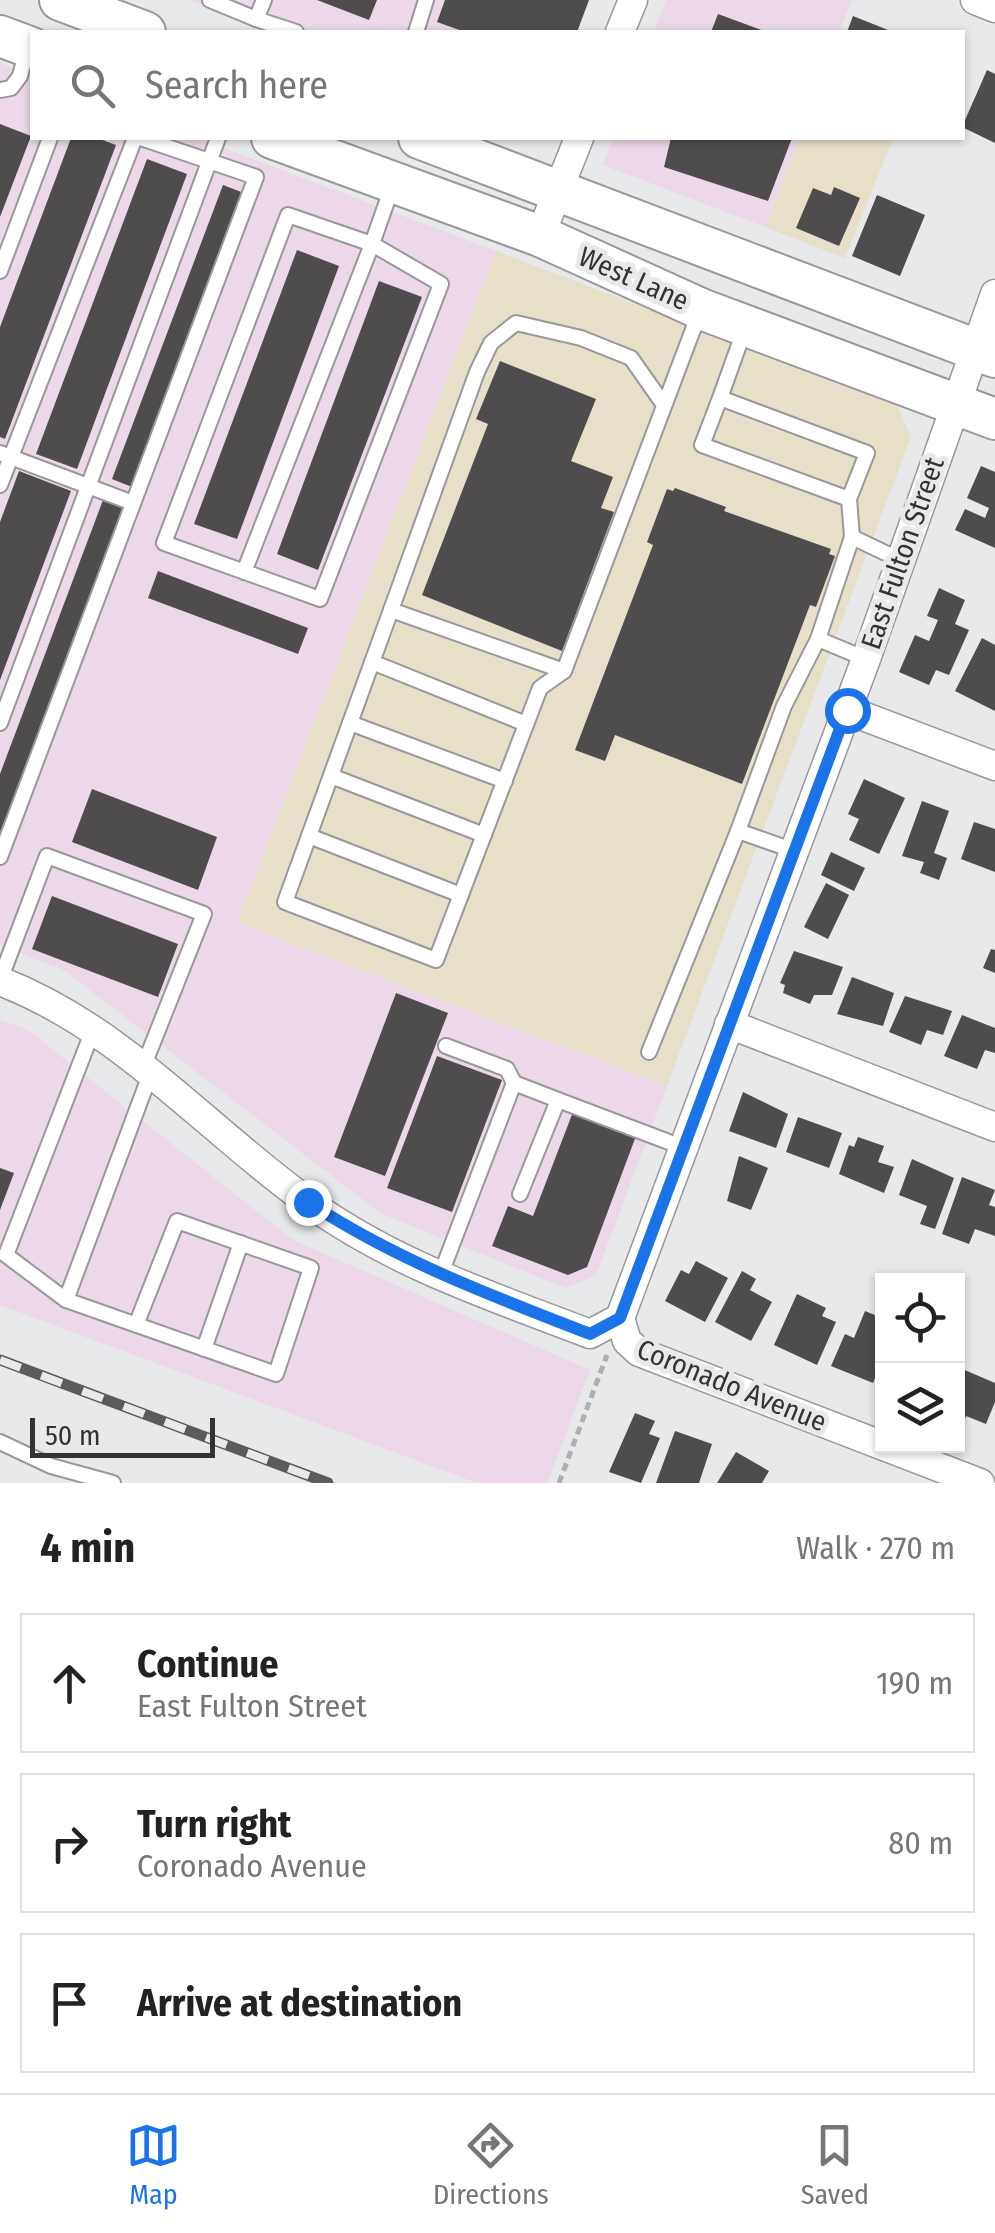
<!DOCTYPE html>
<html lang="en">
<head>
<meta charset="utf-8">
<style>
  body { margin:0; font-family:"Fira Sans Condensed",sans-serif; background:#f6f6f6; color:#222 }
  .controls { position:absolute; right:30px; bottom:30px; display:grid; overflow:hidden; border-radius:0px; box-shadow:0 2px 8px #0004 }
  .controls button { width:90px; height:90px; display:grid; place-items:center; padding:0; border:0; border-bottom:2px solid #e0e0e0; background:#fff; color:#222; font:50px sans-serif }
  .scale { position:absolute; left:30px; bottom:25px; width:185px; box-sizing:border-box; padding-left:10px; border:5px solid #323333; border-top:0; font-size:28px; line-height:35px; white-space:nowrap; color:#323333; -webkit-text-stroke:8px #e8e9eb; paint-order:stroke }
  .stop { position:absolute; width:30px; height:30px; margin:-22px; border:8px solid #1a73e8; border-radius:50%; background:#fff }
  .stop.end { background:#1a73e8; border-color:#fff; box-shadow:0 2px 10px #0008 }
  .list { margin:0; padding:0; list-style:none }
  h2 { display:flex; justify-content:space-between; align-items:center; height:130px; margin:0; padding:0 40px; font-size:42px }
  h2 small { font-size:32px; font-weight:400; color:#767676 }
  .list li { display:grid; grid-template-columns:65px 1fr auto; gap:30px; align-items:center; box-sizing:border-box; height:140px; margin:0 20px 20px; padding:0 20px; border:2px solid #e0e0e0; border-radius:0px }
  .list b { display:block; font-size:38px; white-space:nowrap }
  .list p { margin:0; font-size:32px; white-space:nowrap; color:#767676 }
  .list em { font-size:32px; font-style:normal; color:#767676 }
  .icon { flex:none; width:55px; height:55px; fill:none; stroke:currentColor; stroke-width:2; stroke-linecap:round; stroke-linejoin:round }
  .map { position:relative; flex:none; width:995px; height:1483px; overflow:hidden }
  .search { position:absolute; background:#fff; box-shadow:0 2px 8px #0004; left:30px; right:30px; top:30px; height:110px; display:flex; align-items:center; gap:25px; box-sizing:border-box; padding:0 35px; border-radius:0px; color:#767676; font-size:38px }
  .sheet { height:610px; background:#fff }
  nav { display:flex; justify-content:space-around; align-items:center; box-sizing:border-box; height:140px; border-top:2px solid #e0e0e0; background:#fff; font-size:28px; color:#767676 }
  nav a { display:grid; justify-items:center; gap:5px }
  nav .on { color:#1a73e8 }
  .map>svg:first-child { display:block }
</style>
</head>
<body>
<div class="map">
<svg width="995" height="1483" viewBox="0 0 995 1483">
  <rect width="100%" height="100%" fill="#e8e9eb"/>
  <g fill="#e8dfc9">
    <polygon points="799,138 893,139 845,258 765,227"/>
    <polygon points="496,251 897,404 911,437 667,1086 237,923"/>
  </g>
  <g fill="#ecd8e8">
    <polygon points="189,0 590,0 577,32 275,32"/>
    <polygon points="666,0 852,0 839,32 654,32"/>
    <polygon points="0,63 32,75 32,138 197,138 496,251 237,923 667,1086 596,1275 566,1288 380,1213 64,970 0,946"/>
    <polygon points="613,138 799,138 765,227 603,165"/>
    <polygon points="0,1020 28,1030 293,1240 590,1370 547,1483 477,1483 0,1305"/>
  </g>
  <g fill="#4e4c4d">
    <polygon points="317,0 377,0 369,20"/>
    <polygon points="445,0 589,0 577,32 465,32 437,22"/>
    <polygon points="718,14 767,32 711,32"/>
    <polygon points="853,16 893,32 847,32"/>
    <polygon points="987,70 995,74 995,143 962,127"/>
    <polygon points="0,124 31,136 0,217"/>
    <polygon points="71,138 97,138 116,145 5,439 0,437 0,327"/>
    <polygon points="671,138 792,138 768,201 664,167"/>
    <polygon points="147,159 187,174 77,469 36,454"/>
    <polygon points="223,185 244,193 132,487 112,479"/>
    <polygon points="834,187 860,198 839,246 796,228 813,188 831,195"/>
    <polygon points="877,195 925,215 900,276 852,256"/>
    <polygon points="297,250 339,266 237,539 194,524"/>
    <polygon points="379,281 422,297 318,570 277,554"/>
    <polygon points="500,361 596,399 571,461 613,477 601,508 614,512 562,651 422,595 488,424 476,419"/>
    <polygon points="981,466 995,472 995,548 955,530 965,509 985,518 989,508 967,498"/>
    <polygon points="19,471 71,491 0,680 0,522"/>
    <polygon points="675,488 726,507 724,511 831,549 829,554 835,556 816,607 810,605 742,784 615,735 605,761 575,750 653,545 647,542 667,489 673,491"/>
    <polygon points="103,500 124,508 0,837 0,774"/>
    <polygon points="158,571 308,628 298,654 148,598"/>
    <polygon points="939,588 965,600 955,624 969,630 949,675 936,670 929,685 899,672 915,635 929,641 938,620 927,616"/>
    <polygon points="982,638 995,645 995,711 955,691"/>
    <polygon points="864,779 905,798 879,854 849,840 859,819 848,814"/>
    <polygon points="92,789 217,837 198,890 72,842"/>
    <polygon points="922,801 949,811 934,853 947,858 939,880 920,873 924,862 902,856"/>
    <polygon points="974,822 995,829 995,872 961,859"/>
    <polygon points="831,852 865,868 854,891 821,875"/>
    <polygon points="826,883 849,895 828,939 804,927"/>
    <polygon points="52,896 178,944 158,997 32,949"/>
    <polygon points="991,949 995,950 995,973 983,968"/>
    <polygon points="794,951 843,967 832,995 814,995 810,1004 783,993 785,985 780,983"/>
    <polygon points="852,977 894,993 883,1026 837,1014"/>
    <polygon points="396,993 448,1013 385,1176 334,1157"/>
    <polygon points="905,996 952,1011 943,1035 927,1030 921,1045 889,1032"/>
    <polygon points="962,1015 995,1028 995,1053 985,1050 977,1069 944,1056"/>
    <polygon points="437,1056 502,1080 452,1212 387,1188"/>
    <polygon points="743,1092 788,1114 776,1148 729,1131"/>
    <polygon points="573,1112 636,1136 587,1267 568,1275 492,1246 508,1206 533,1216"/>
    <polygon points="798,1117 842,1133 829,1168 786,1152"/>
    <polygon points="858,1137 884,1146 878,1162 894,1167 884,1193 839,1174 849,1145 854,1147"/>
    <polygon points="739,1156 768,1168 751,1210 727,1201"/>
    <polygon points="912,1159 954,1178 935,1229 920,1224 927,1206 899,1195"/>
    <polygon points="0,1168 14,1173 0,1210"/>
    <polygon points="962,1177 995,1190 989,1205 995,1207 995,1236 975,1229 969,1244 942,1234"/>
    <polygon points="696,1261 728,1278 705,1322 665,1301 681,1270 689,1274"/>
    <polygon points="742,1271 756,1279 750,1290 772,1302 751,1341 715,1322"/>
    <polygon points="797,1294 826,1308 822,1316 836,1322 817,1365 774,1345"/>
    <polygon points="865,1311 882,1318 882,1361 873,1383 831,1366 845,1334 854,1338"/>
    <polygon points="960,1368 995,1383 995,1402 986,1424 966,1416 964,1422 958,1419"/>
    <polygon points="635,1413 655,1421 649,1434 660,1438 641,1483 609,1472"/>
    <polygon points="675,1431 712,1444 699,1483 656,1483"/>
    <polygon points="736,1452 769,1471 762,1483 717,1483"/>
  </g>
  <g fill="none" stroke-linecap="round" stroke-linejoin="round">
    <g stroke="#98989b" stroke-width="18">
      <g id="lane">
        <polyline points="210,0 256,19"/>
        <polyline points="264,0 256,19 296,32"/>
        <polyline points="416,32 426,0"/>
        <polyline points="0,90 11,88 20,76 27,49"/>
        <polyline points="0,271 50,138"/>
        <polyline points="720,398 702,445 849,499 867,453 720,398 744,331"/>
        <polyline points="664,405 631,358 581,338 516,323 491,343 477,372 391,610 564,671 700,311"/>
        <polyline points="0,453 133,503"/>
        <polyline points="0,485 135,138"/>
        <polyline points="849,499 852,537 898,559"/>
        <polyline points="852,537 818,639 866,659"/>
        <polyline points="244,572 372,244 441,284 320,599 164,543 288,215 372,244 392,187"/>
        <polyline points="391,610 285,902 436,960 540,688 564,671"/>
        <polyline points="372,662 526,724"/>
        <polyline points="0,723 218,138"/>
        <polyline points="350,723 505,781"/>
        <polyline points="331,776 484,835"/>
        <polyline points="309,836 461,895"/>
        <polyline points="795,851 738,831 784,706 818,639"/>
        <polyline points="0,857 256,177 141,138"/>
        <polyline points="0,980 47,856 204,914 144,1065"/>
        <polyline points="93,1030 6,1255 66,1300 276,1374 311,1268 177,1221 136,1325"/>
        <polyline points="446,1046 507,1069 514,1083"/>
        <polyline points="649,1052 738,831"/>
        <polyline points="558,1100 682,1147"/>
        <polyline points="440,1276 514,1083 558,1100 520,1194"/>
        <polyline points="66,1300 151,1072"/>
        <polyline points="204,1349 241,1243"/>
        <polyline points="0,1442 51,1466 113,1483"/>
      </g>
    </g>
    <g stroke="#98989b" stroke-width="31">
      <g id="street">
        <polyline points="975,0 995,8"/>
        <polyline points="620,32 633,0"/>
        <polyline points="540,236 579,138"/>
        <polyline points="847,710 995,766"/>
        <path d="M 0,981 C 122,1028 205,1128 308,1202 C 393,1264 494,1297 590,1334 L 620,1318"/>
        <polyline points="729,1024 995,1127"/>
        <polyline points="620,1318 866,659 995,294"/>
        <polyline points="620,1318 627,1341 639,1352 980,1483"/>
      </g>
    </g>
    <g stroke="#98989b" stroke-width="44">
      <g id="secondary">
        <polyline points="60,0 145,32"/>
        <polyline points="0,36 32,48"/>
        <polyline points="272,138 540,236 701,309 995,419"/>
        <polyline points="419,138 995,357"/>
      </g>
    </g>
    <polyline stroke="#aeafb1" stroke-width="5" stroke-dasharray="8 5" stroke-linecap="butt" points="559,1483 607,1355"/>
    <use href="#lane" stroke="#fff" stroke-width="14"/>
    <use href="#street" stroke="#fff" stroke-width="28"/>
    <use href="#secondary" stroke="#fff" stroke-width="40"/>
    <g stroke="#5a5b5b" stroke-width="11">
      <polyline id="rail" points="0,1360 328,1483"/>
    </g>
    <use href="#rail" stroke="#e8e9eb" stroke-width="8" stroke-dasharray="22" stroke-linecap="butt"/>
  </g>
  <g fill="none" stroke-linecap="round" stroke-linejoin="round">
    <path stroke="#1a73e8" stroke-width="12" d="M 308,1202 C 396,1260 492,1296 590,1334 L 620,1318 L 847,710"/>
  </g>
  <g text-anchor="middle" stroke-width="10" stroke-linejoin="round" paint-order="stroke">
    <g font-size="28" fill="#323333" stroke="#e8e9eb">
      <text transform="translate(634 278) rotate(24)" y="10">West Lane</text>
      <text transform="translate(902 553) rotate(-71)" y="10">East Fulton Street</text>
      <text transform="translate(732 1385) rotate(22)" y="10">Coronado Avenue</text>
    </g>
  </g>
</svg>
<div class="controls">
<button><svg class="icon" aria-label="locate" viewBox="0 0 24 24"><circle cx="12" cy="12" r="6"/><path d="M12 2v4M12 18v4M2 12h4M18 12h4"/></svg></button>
<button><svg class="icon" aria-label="layers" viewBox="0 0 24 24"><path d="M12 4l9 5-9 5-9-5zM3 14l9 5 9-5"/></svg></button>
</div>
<div class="scale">50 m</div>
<div class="stop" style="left:847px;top:710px"></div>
<div class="stop end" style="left:308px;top:1202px"></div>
<div class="search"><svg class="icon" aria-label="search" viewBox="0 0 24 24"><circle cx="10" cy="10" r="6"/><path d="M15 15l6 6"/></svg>Search here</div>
</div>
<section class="sheet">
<h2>4 min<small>Walk · 270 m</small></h2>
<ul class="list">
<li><svg class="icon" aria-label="ahead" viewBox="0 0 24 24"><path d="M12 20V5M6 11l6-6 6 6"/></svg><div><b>Continue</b><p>East Fulton Street</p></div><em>190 m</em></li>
<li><svg class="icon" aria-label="right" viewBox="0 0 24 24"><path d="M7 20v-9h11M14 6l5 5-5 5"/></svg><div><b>Turn right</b><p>Coronado Avenue</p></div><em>80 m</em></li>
<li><svg class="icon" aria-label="arrive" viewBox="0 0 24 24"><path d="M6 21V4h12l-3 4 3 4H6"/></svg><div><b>Arrive at destination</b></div></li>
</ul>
</section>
<nav>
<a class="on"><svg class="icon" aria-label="map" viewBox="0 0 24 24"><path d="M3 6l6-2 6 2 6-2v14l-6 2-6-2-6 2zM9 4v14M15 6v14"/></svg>Map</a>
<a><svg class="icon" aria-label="directions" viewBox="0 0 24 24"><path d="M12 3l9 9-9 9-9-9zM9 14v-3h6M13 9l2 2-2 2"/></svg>Directions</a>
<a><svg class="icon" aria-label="saved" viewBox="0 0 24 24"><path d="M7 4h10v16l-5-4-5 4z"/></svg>Saved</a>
</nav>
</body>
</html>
